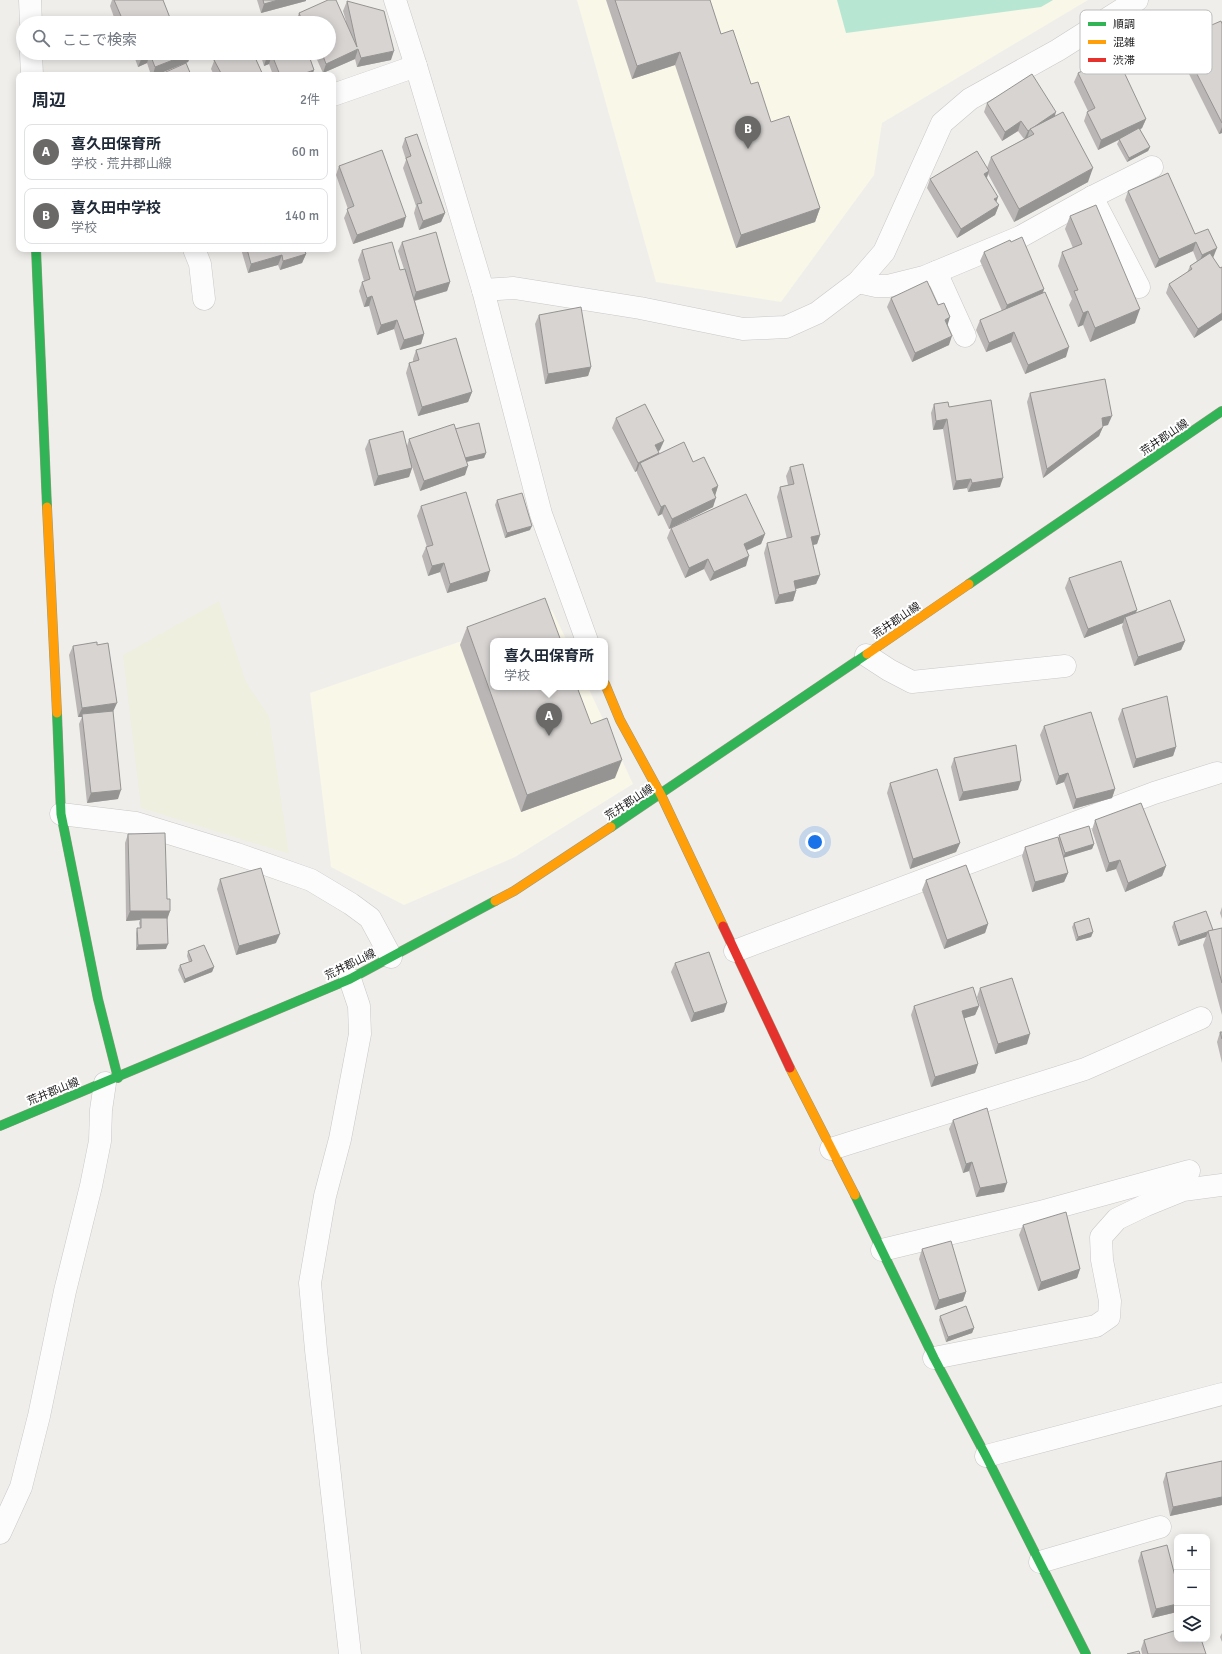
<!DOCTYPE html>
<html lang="ja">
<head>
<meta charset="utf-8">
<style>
  body { margin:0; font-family:Signika,"Noto Sans JP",sans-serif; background:#f2f2f3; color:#1f2937 }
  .controls { position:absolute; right:12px; bottom:12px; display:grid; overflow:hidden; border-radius:8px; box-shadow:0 2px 10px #0003 }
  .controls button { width:36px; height:36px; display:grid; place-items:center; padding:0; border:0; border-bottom:1px solid #e0e1e3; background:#fff; color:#1f2937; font:20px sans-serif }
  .you { position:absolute; left:815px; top:842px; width:14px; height:14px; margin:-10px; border:3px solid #fff; border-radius:50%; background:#1a73e8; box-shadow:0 0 0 6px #1a73e833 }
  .badge { display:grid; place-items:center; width:26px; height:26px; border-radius:50%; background:#6a6968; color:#fff; font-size:13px; font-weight:700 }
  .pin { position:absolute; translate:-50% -33px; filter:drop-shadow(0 1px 2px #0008) }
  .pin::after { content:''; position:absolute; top:21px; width:14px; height:12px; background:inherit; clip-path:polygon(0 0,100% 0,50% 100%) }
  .popup { position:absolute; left:490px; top:638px; width:118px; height:52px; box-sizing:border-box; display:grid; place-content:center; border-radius:8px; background:#fff; filter:drop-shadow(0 1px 3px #0005); font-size:13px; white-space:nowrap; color:#747a83 }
  .popup b { font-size:15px; color:#1f2937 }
  .popup::after { content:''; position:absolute; left:50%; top:100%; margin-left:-8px; border:8px solid transparent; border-top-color:#fff }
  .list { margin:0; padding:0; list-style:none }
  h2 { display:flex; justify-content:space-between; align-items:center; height:52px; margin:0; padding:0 16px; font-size:17px }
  h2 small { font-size:13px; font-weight:400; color:#747a83 }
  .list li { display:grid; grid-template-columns:26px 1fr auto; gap:12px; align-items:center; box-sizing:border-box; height:56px; margin:0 8px 8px; padding:0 8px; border:1px solid #e0e1e3; border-radius:8px }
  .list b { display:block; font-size:15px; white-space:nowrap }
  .list p { margin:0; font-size:13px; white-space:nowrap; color:#747a83 }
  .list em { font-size:13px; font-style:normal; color:#747a83 }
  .icon { flex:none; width:22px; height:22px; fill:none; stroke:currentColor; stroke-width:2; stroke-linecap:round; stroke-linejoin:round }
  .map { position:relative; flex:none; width:1222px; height:1654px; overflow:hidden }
  .search { position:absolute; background:#fff; box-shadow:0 2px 10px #0003; left:16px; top:16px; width:320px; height:44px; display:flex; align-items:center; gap:10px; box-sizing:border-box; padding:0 14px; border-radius:22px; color:#747a83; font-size:15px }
  .panel { position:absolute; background:#fff; box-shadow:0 2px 10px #0003; left:16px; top:72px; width:320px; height:180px; border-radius:8px }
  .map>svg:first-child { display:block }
</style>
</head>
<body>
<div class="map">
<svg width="1222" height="1654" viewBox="0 0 1222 1654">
  <rect width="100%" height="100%" fill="#f0eeeb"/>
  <g fill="#f8f7e8">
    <polygon points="577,0 1088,0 882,123 874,175 781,302 656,282"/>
    <polygon points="552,610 567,641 493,641 493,687 588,687 633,784 515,857 404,905 331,867 310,693"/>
  </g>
  <polygon fill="#efefdf" points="219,601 246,682 269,716 289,854 141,808 123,655"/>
  <polygon fill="#b7e6d2" points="837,0 1053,0 1041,7 846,33"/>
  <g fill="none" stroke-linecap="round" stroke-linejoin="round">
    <g stroke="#c9c8c7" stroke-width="23">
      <g id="street">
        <polyline points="30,0 31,23"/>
        <polyline points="395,0 416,66 483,290 541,514 587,641"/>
        <polyline points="31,53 32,75"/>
        <polyline points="333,95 416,66"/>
        <polyline points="1092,197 1139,287"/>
        <polyline points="194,249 200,264 204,299"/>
        <polyline points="936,272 965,336"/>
        <polyline points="858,282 876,286 888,286 924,277 1020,237 1092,197 1152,167"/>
        <polyline points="483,290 514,288 640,308 743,329 786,327 817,313 858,282 884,252 942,123 970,99 1058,50 1137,0"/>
        <polyline points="866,655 889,670 912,682 1065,666"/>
        <polyline points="61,814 136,823 237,854 311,880 351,904 370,918 391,957"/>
        <polyline points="735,951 1154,793 1217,773"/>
        <polyline points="831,1149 1085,1069 1201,1018"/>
        <polyline points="882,1250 1040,1212 1189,1171"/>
        <polyline points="934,1358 1096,1326 1109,1317 1110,1301 1102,1260 1101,1237 1117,1219 1146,1205 1183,1190 1222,1185"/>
        <polyline points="986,1456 1222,1394"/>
        <polyline points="0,1533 21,1487 39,1416 65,1291 91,1186 100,1141 101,1110 105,1083"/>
        <polyline points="1040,1562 1160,1527"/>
        <polyline points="350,1654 316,1350 310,1283 325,1196 340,1139 360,1034 359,1006 350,979"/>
      </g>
    </g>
    <g stroke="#999a82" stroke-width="10">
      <g id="fast">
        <polyline points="36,249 47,507"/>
        <polyline points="969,584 1222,411"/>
        <polyline points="57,713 61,814 98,999 118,1078"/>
        <polyline points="611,827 867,654"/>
        <polyline points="0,1126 350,979 495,901"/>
        <polyline points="855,1195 934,1358 986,1456 1086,1654"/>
      </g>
    </g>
    <g stroke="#999a82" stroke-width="10">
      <g id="slow">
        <polyline points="47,507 57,713"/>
        <polyline points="867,654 969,584"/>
        <polyline points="605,684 620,720 661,795 723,926"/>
        <polyline points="495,901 514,891 611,827"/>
        <polyline points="790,1068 855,1195"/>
      </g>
    </g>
    <g stroke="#999a82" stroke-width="10">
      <polyline id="jam" points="723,926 790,1068"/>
    </g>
    <use href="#street" stroke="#fdfcfc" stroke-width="22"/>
    <use href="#fast" stroke="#30b455" stroke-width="9"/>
    <use href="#slow" stroke="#ff9f0a" stroke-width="9"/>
    <use href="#jam" stroke="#e5322d" stroke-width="9"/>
  </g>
  <g fill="#b9b6b5">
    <polygon points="112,0 163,0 172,23 116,23 110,6"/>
    <polygon points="257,0 306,0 306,1 261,13"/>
    <polygon points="606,0 710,0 721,34 751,84 771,122 820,208 815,222 736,248 675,65 632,79"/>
    <polygon points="347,1 391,60 357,67 355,59 323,73 314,53 329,53 329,23 279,23 296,21 299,13 346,21 343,11"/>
    <polygon points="1222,24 1222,133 1219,134 1176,48 1179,39"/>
    <polygon points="133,53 192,53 188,62 156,75 151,75 147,63 138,67"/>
    <polygon points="215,53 253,53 263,75 214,75 211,69 214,61 213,59"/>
    <polygon points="260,53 308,53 314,70 312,75 273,75 269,64 264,66"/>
    <polygon points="1078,73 1146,119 1142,128 1140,130 1150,147 1148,151 1127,162 1117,144 1119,140 1098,150 1084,121 1087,112 1088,111 1074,82"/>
    <polygon points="987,103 1055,116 1088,182 1014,222 988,174 987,178 996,202 999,205 995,215 957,238 927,188 930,179 987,168 991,157 1024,139 1018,131 1002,141 984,112"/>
    <polygon points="405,138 445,213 441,222 419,230 414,213 416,206 403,168 406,160 402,147"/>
    <polygon points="339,166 403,227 353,244 344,218 348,209 336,175"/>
    <polygon points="1128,191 1195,234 1213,258 1220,268 1222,267 1222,320 1194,338 1166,293 1169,284 1187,273 1190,266 1197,261 1193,251 1155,268 1125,200"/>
    <polygon points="1070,216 1135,323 1090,342 1083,325 1078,327 1069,305 1072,299 1058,266 1062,252 1073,248 1065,229"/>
    <polygon points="402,242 450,282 447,291 415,301 424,334 421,344 400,350 394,329 377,335 369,306 364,307 359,291 362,282 364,281 358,260 362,250 400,270 404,269 398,251"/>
    <polygon points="1011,242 1044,289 1043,293 1066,357 1025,374 1011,342 986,352 976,330 980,320 1002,311 980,261 984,252"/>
    <polygon points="241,249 304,249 306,254 302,263 280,270 278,265 248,273"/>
    <polygon points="891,298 938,305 948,325 949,345 912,362 887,307"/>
    <polygon points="539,315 591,367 588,376 545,384 535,324"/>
    <polygon points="416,350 472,392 468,402 418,416 406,373 409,363 413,362 413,359"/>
    <polygon points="1030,393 1108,425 1103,426 1099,436 1043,478 1027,402"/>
    <polygon points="934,404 949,407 1000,487 968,492 967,488 953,490 943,429 933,430 931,413"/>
    <polygon points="616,418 660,450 658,451 659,454 693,462 718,486 715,495 713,507 669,529 662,514 658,516 637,473 637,471 635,472 612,428"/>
    <polygon points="455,429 486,453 484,458 466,462 465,475 420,491 412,466 412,468 409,477 374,486 365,449 369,440 407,446 409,439"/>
    <polygon points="790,467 820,535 817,544 813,545 820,575 816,584 796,589 796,591 793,601 775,604 764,553 767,543 787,539 777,497 780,487 788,485 786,476"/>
    <polygon points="497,500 530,530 505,538 495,505"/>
    <polygon points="421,506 487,581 447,593 440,572 428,576 422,556 426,547 427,547 417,516"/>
    <polygon points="671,528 765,534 761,544 746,551 746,566 710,581 704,569 685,578 667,538"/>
    <polygon points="1069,578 1137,610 1135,614 1185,641 1181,650 1134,666 1122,627 1123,623 1084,638 1065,588"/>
    <polygon points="467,627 591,724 615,778 521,812 460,645"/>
    <polygon points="97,645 113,712 118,799 87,803 79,724 82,717 78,717 69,655 73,646"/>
    <polygon points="1122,709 1176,747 1173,756 1133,768 1118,719"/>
    <polygon points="1044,726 1115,789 1112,798 1073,809 1064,782 1056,785 1040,735"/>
    <polygon points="954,758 1018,790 959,801 951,767"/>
    <polygon points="890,783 960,843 956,852 910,869 887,793"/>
    <polygon points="1095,820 1166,866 1162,876 1125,892 1116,869 1106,872 1092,830"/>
    <polygon points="128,834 167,899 170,911 167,918 166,949 136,950 136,933 137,928 140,928 139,923 140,920 126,921 125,843"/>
    <polygon points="1059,835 1094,844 1092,849 1063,857 1068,873 1064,882 1032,892 1022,856 1025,847 1058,839"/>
    <polygon points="220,879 276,943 236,955 217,889"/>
    <polygon points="926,880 988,924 985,933 944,949 922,890"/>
    <polygon points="1222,907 1222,919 1220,913"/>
    <polygon points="1174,922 1213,930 1222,928 1222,1015 1203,945 1206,937 1178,946 1172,927"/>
    <polygon points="1074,923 1093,932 1091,937 1076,941 1072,927"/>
    <polygon points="188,951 214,967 212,972 184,983 178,970 180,965 189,962 187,956"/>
    <polygon points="675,963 724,1012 691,1022 671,972"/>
    <polygon points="980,988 1027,1044 995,1054 977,997"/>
    <polygon points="914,1006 979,1006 975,1015 964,1018 978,1064 975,1073 931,1087 911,1015"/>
    <polygon points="1220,1032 1222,1032 1222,1063 1217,1042"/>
    <polygon points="953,1120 1004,1192 976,1197 969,1171 963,1173 949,1129"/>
    <polygon points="1023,1225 1080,1269 1077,1278 1038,1291 1019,1235"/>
    <polygon points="922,1249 966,1292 963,1301 935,1310 919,1259"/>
    <polygon points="940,1316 974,1328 972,1333 946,1342 939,1320"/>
    <polygon points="1222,1461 1222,1505 1170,1516 1163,1482 1166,1473"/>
    <polygon points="1141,1552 1177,1584 1177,1612 1152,1618 1138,1561"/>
    <polygon points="1222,1633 1222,1642 1220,1637"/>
    <polygon points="1144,1640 1206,1654 1142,1654 1141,1649"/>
  </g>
  <g fill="#969493">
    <polygon points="278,0 306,0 306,1 261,13 264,4"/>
    <polygon points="358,49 355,59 323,73 326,64"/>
    <polygon points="394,51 391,60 357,67 361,58"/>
    <polygon points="680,52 675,65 632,79 637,66"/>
    <polygon points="192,53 188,62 156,75 153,75 155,67"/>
    <polygon points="150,54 147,63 138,67 142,57"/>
    <polygon points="272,55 269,64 264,66 267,56"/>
    <polygon points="314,70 312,75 300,75"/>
    <polygon points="1056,112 1053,122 1034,134 1030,129"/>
    <polygon points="1146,119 1142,128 1098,150 1101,140"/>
    <polygon points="1021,121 1018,131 1002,141 1005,132"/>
    <polygon points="1222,127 1222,133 1219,134"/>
    <polygon points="1030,129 1027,139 1024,140 1028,131"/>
    <polygon points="1150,147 1148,151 1127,162 1129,158"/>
    <polygon points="1093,168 1088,182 1014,222 1019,209"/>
    <polygon points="989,171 986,180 984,174"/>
    <polygon points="998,197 995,206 994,199"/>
    <polygon points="999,205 995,215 957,238 961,229"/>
    <polygon points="820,208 815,222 736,248 741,235"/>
    <polygon points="445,213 441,222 419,230 423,221"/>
    <polygon points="406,217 403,227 353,244 357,235"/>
    <polygon points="1196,242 1193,251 1155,268 1159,259"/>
    <polygon points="1217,248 1213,258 1199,264 1202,255"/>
    <polygon points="306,254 302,263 280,270 283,261"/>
    <polygon points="282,255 278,265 248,273 251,264"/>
    <polygon points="450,282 447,291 413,301 416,292"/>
    <polygon points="1044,289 1041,298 1003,315 1007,305"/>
    <polygon points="372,296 369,306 364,307 367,298"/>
    <polygon points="1140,309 1135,323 1090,342 1095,328"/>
    <polygon points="1088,311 1083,325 1078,327 1083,313"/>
    <polygon points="1222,313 1222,320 1194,338 1198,329"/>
    <polygon points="950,317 947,327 945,320"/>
    <polygon points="397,320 394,329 377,335 381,325"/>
    <polygon points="1014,332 1011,342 986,352 989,343"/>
    <polygon points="424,334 421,344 400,350 404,340"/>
    <polygon points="952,336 949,345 912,362 915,353"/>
    <polygon points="1069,347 1066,357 1025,374 1028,365"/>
    <polygon points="591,367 588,376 545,384 548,374"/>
    <polygon points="472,392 468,402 418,416 422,407"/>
    <polygon points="1112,416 1108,425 1099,427 1102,418"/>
    <polygon points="947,419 943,429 933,430 936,421"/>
    <polygon points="1103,427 1099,436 1043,478 1047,469"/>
    <polygon points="664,441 660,450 652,455 655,445"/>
    <polygon points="486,453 484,458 461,463 463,458"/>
    <polygon points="659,453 656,462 640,463 637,471 635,472 638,463"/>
    <polygon points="468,466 465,475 420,491 424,481"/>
    <polygon points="412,468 409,477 374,486 378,476"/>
    <polygon points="1003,478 1000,487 968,492 972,483"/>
    <polygon points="971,479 967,488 953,490 956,481"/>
    <polygon points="718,486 715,496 712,489"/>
    <polygon points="716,498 713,507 669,529 672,519"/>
    <polygon points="665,505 662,514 658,516 661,507"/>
    <polygon points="532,526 530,530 505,538 507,533"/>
    <polygon points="765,534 761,544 740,553 744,544"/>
    <polygon points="820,535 817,544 808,546 811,537"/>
    <polygon points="749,556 746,566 710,581 714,572"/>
    <polygon points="708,559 704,569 685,578 689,568"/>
    <polygon points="444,563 440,572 428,576 432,566"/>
    <polygon points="490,571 487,581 447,593 450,584"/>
    <polygon points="820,575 816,584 791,590 794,581"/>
    <polygon points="796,591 793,601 775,604 779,595"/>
    <polygon points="1137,610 1133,619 1125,617 1123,623 1084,638 1088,629"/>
    <polygon points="1185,641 1181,650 1134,666 1138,657"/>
    <polygon points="117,703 113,712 82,714 82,717 78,717 82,708"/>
    <polygon points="1176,747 1173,756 1133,768 1136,759"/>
    <polygon points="622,760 615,778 521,812 527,795"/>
    <polygon points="1068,773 1064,782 1056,785 1059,776"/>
    <polygon points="1021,781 1018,790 959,801 963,792"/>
    <polygon points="1115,789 1112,798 1073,809 1076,799"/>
    <polygon points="121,790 118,799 87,803 91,793"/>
    <polygon points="960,843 956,852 910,869 913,859"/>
    <polygon points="1094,844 1092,849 1063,858 1065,853"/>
    <polygon points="1120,860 1116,869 1106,872 1109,863"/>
    <polygon points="1166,866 1162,876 1125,892 1128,883"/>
    <polygon points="1068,873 1064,882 1032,892 1035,882"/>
    <polygon points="130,911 170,911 167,920 141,918 140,920 126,921"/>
    <polygon points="988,924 985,933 944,949 947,940"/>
    <polygon points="1093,932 1091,937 1076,941 1078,937"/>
    <polygon points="1208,932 1206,937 1178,946 1180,941"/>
    <polygon points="280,934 276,943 236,955 239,946"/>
    <polygon points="168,944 166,949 136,950 138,945"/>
    <polygon points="214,967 212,972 184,983 185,979"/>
    <polygon points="727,1003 724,1012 691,1022 694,1013"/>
    <polygon points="979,1006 975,1015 959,1020 962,1011"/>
    <polygon points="1030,1034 1027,1044 995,1054 998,1044"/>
    <polygon points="978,1064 975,1073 931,1087 935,1077"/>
    <polygon points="972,1162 969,1171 963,1173 966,1164"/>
    <polygon points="1007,1183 1004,1192 976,1197 980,1188"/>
    <polygon points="1080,1269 1077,1278 1038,1291 1041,1282"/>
    <polygon points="966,1292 963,1301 935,1310 939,1300"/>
    <polygon points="974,1328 972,1333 946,1342 948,1337"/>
    <polygon points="1222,1497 1222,1505 1170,1516 1173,1507"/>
    <polygon points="1177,1604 1177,1612 1152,1618 1156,1609"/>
  </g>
  <g fill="#d7d4d2" stroke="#969493">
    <polygon points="114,0 163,0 172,23 124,23"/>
    <polygon points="263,0 278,0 264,4"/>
    <polygon points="328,0 336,0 357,47 347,1 384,11 394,51 361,58 358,49 326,64 322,53 329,53 329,23 303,23 299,13"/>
    <polygon points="615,0 710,0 721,34 733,30 751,84 758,82 771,122 789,116 820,208 741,235 680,52 637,66"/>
    <polygon points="295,17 297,23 279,23"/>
    <polygon points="1221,21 1222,24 1222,123 1179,39"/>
    <polygon points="140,53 191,53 155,67 150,54 142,57"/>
    <polygon points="218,53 253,53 263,75 222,75 214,60 220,57"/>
    <polygon points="266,53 308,53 314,70 300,75 280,75 272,55 267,56"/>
    <polygon points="1116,55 1146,119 1101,140 1087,112 1095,108 1078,73"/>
    <polygon points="186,63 191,75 159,75"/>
    <polygon points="1032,74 1056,112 1028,131 1021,121 1005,132 987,103"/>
    <polygon points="1063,112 1093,168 1019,209 991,157 1034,134 1030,129"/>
    <polygon points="1139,128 1150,147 1129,158 1119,139"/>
    <polygon points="417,134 445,213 423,221 417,204 422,203 406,158 411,156 405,138"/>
    <polygon points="382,150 406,217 357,235 347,209 354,206 339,166"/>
    <polygon points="977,151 989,171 984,174 998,197 994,199 999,205 961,229 930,179"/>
    <polygon points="1168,173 1195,234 1208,229 1217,248 1202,255 1196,242 1159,259 1128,191"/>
    <polygon points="1096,205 1140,309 1095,328 1088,311 1083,313 1074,291 1078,290 1062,252 1082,244 1070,216"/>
    <polygon points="436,232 450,282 416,292 402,242"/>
    <polygon points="1022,237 1044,289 1007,305 984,252 1010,240 1011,242"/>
    <polygon points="392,242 400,270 405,269 424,334 404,340 397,320 381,325 372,296 367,298 362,282 370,279 362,250"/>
    <polygon points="247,249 304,249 306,254 283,261 282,255 251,264"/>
    <polygon points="1210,253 1220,268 1222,267 1222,313 1198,329 1169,284 1192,269 1190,266"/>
    <polygon points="927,281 938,305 944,303 950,317 945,320 952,336 915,353 891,298"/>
    <polygon points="1045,292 1069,347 1028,365 1014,332 989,343 980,320"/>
    <polygon points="581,307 591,367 548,374 539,315"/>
    <polygon points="456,338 472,392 422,407 409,363 419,360 416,350"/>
    <polygon points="1105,379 1112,416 1102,418 1103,427 1047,469 1030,393"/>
    <polygon points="991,400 1003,478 972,483 971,479 956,481 947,419 936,421 934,404 948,402 949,407"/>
    <polygon points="645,404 664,441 655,445 659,453 638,463 616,418"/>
    <polygon points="479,423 486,453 465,458 455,429"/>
    <polygon points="454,424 468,466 424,481 409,439"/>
    <polygon points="403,431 412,468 378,476 369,440"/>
    <polygon points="684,442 693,462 704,457 718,486 712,489 716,498 672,519 665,505 661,507 640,463"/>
    <polygon points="803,464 820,535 811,537 820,575 794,581 796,591 779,595 767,543 792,537 780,487 794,484 790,467"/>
    <polygon points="466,492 490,571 450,584 444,563 432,566 426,547 433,545 421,506"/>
    <polygon points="522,493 532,526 507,533 497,500"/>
    <polygon points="746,494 765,534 744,544 749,556 714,572 708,559 689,568 671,528"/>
    <polygon points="1121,561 1137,610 1088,629 1069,578"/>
    <polygon points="545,598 561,641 493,641 493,687 577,687 591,724 607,718 622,760 527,795 467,627"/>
    <polygon points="1170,600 1185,641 1138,657 1125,617"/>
    <polygon points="97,642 97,645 108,643 117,703 82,708 73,646"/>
    <polygon points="1167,696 1176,747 1136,759 1122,709"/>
    <polygon points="113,711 121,790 91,793 82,714"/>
    <polygon points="1091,712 1115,789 1076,799 1068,773 1059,776 1044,726"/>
    <polygon points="1016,745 1021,781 963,792 954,758"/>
    <polygon points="937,769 960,843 913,859 890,783"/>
    <polygon points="1141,803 1166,866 1128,883 1120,860 1109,863 1095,820"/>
    <polygon points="1089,826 1094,844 1065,853 1059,835"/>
    <polygon points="165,833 167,899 170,899 170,911 130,911 128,834"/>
    <polygon points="1058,837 1068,873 1035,882 1025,847"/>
    <polygon points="966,865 988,924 947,940 926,880"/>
    <polygon points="261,868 280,934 239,946 220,879"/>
    <polygon points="1206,911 1213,930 1180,941 1174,922"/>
    <polygon points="141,918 167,918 168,944 138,945 137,928 141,928"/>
    <polygon points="1089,918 1093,932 1078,937 1074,923"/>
    <polygon points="1222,928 1222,983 1208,931"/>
    <polygon points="204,945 214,967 185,979 180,965 192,961 188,951"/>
    <polygon points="709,952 727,1003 694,1013 675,963"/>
    <polygon points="1012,978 1030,1034 998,1044 980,988"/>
    <polygon points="973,987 979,1006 962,1011 978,1064 935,1077 914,1006"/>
    <polygon points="1220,1032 1222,1032 1222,1039"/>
    <polygon points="987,1108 1007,1183 980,1188 972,1162 966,1164 953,1120"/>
    <polygon points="1066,1212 1080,1269 1041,1282 1023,1225"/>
    <polygon points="951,1241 966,1292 939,1300 922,1249"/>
    <polygon points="966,1306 974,1328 948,1337 940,1316"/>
    <polygon points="1222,1461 1222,1497 1173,1507 1166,1473"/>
    <polygon points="1167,1545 1177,1584 1177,1604 1156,1609 1141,1552"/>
    <polygon points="1177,1630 1177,1639 1201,1639 1206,1654 1148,1654 1144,1640"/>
    <polygon points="1139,1651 1140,1654 1127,1654"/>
  </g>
  <g text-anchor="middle" stroke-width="4" stroke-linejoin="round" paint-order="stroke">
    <g font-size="11" fill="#222" stroke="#fff">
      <text transform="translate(1164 437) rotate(-34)" y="4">荒井郡山線</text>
      <text transform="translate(896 620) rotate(-34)" y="4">荒井郡山線</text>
      <text transform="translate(629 802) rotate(-33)" y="4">荒井郡山線</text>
      <text transform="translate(350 964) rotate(-26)" y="4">荒井郡山線</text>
      <text transform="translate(53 1091) rotate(-22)" y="4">荒井郡山線</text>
    </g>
  </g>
  <rect x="1080" y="10" width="132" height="64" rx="6" fill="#fff" stroke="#bdbdbd" stroke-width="1"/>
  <rect x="1088" y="22" width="18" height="4" fill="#30b455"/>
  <rect x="1088" y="40" width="18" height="4" fill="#ff9f0a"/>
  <rect x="1088" y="58" width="18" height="4" fill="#e5322d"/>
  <g font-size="11" fill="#222">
    <text x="1113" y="28">順調</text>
    <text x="1113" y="46">混雑</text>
    <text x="1113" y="64">渋滞</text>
  </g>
</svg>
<div class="controls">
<button>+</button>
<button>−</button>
<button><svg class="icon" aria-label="layers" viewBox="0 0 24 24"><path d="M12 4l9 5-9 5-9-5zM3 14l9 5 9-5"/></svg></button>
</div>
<div class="you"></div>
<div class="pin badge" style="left:549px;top:736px">A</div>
<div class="popup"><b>喜久田保育所</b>学校</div>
<div class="pin badge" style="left:748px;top:149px">B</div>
<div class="search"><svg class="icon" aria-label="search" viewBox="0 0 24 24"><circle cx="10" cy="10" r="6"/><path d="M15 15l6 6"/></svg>ここで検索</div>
<section class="panel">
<h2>周辺<small>2件</small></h2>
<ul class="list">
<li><span class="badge">A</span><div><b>喜久田保育所</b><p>学校 · 荒井郡山線</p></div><em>60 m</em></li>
<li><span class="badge">B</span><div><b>喜久田中学校</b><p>学校</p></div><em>140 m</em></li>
</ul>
</section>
</div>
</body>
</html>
